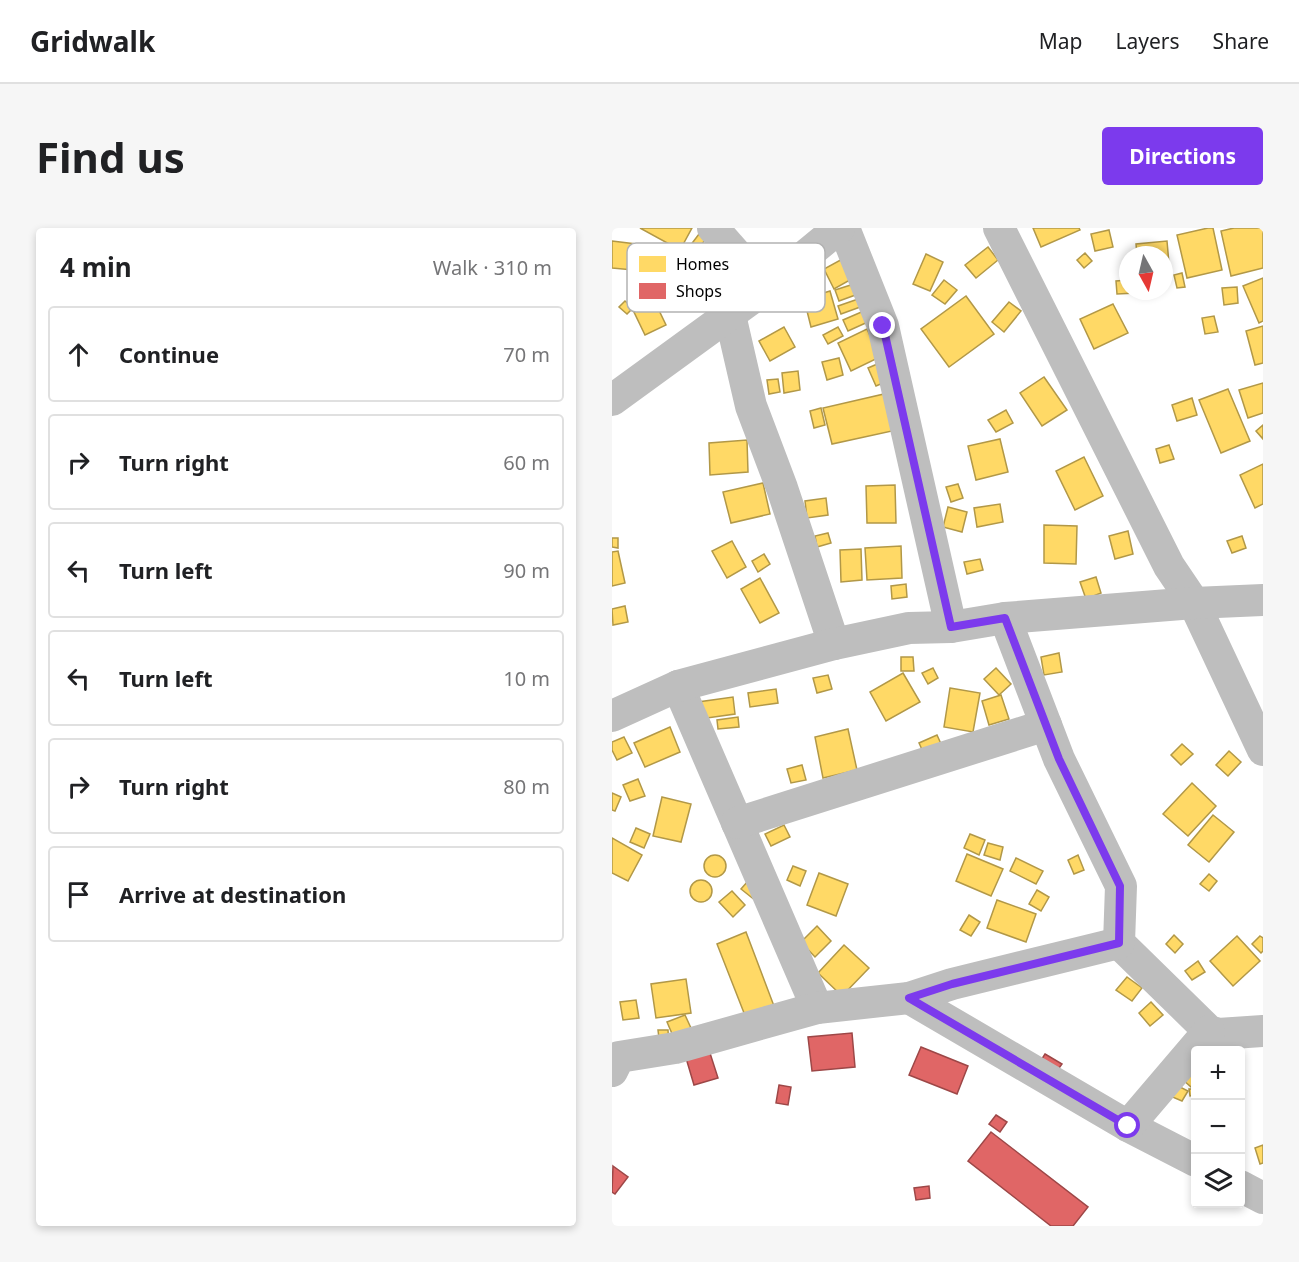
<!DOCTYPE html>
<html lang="en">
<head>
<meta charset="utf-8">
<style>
  body { margin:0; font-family:"Noto Sans",sans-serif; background:#f6f6f6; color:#202124 }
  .controls { position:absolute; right:18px; bottom:18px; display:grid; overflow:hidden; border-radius:6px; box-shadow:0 3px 9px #0003 }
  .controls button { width:54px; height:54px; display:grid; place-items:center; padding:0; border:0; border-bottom:2px solid #e0e0e0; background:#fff; color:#202124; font:30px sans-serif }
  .compass { position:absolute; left:507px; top:18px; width:54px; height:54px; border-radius:50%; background:#fff; box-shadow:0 3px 9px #0003; rotate:172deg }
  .stop { position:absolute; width:18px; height:18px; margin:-14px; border:4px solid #7c3aed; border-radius:50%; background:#fff }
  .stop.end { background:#7c3aed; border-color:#fff; box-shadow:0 2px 6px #0008 }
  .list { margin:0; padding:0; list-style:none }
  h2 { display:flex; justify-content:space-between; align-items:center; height:78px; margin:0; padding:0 24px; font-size:26px }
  h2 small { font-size:20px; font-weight:400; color:#757577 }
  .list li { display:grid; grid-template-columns:39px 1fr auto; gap:18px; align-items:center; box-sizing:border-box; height:96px; margin:0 12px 12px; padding:0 12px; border:2px solid #e0e0e0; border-radius:6px }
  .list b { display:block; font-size:22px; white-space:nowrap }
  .list em { font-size:20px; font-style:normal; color:#757577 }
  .icon { flex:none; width:33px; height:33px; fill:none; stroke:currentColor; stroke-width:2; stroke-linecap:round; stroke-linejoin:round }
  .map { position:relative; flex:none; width:651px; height:998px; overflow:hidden; border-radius:6px }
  header { display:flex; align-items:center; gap:36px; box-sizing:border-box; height:84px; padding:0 30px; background:#fff; border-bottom:2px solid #e0e0e0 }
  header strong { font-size:28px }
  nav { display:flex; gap:33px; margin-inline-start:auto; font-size:21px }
  .intro { display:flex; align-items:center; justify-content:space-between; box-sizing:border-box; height:144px; padding:0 36px }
  h1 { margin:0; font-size:42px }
  .button { padding:15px 27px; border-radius:6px; background:#7c3aed; color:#fff; font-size:21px; font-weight:700 }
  main { display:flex; gap:36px; padding:0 36px }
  aside { flex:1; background:#fff; border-radius:6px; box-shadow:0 3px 9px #0003 }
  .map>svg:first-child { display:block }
</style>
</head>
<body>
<header>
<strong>Gridwalk</strong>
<nav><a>Map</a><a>Layers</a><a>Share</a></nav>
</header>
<div class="intro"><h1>Find us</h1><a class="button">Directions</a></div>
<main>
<aside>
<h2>4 min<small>Walk · 310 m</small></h2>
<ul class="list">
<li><svg class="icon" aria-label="ahead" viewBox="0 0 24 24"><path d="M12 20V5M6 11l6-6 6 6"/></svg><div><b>Continue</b></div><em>70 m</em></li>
<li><svg class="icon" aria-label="right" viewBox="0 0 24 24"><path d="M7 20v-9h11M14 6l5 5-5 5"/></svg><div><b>Turn right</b></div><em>60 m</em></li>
<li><svg class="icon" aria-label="left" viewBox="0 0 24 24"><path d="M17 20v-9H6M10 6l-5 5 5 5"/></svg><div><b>Turn left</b></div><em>90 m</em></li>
<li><svg class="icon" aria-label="left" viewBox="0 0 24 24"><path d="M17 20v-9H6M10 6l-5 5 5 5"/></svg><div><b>Turn left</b></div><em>10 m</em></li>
<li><svg class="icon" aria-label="right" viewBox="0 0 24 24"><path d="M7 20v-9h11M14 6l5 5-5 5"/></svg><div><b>Turn right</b></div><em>80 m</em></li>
<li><svg class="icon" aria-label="arrive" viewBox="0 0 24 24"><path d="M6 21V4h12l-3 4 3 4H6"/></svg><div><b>Arrive at destination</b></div></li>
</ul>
</aside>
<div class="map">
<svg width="651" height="998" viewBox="0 0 651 998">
  <rect width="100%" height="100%" fill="#fff"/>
  <g fill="#ffd966" stroke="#b29847" stroke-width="1.5">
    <polygon points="28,0 80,0 68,22"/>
    <polygon points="421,0 467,0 468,2 429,19"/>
    <polygon points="596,0 601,0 610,42 575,50 565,7"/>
    <polygon points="622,0 651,0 651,40 619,48 609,3"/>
    <polygon points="497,2 501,19 483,23 479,6"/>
    <polygon points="87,6 94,11 84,23 78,18"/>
    <polygon points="0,13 24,16 21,42 0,40"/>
    <polygon points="555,13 558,47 552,47 552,27 525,27 524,16"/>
    <polygon points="376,19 386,32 364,50 353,37"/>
    <polygon points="473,25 480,33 472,40 465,32"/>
    <polygon points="314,26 331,34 318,63 301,56"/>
    <polygon points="234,29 245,48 222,61 212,41"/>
    <polygon points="570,45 573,59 565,60 562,47"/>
    <polygon points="651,50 651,93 647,95 631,58"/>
    <polygon points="332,52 345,62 333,76 320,67"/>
    <polygon points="516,52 516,63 523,63 524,65 505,66 504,53"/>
    <polygon points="245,55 249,65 227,73 223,62"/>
    <polygon points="625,59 626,75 612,77 610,60"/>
    <polygon points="218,63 226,91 199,99 192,71"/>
    <polygon points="354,68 382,106 337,139 309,101"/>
    <polygon points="249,70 251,78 229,86 226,78"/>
    <polygon points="42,72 54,97 33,107 21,82"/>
    <polygon points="13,73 21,80 15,86 7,79"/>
    <polygon points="397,74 409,83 392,104 380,94"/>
    <polygon points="501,76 516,105 482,121 468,91"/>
    <polygon points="254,82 258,93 236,103 231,92"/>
    <polygon points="602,88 606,104 593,106 590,90"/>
    <polygon points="651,98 651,135 643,137 634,103"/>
    <polygon points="172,99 183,119 158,133 147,113"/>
    <polygon points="226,99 231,108 216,116 211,107"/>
    <polygon points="255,101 268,129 239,143 226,115"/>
    <polygon points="227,130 231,147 215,152 210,134"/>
    <polygon points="270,134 278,152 264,158 256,140"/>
    <polygon points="186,143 188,162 172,165 170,145"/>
    <polygon points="432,149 455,182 430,198 408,165"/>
    <polygon points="166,151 168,164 157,166 155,152"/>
    <polygon points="651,155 651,185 636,190 627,162"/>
    <polygon points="616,161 638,213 609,225 587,172"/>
    <polygon points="272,166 280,203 220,216 211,180"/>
    <polygon points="580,170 585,187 565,193 560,177"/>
    <polygon points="209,180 213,197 202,200 198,183"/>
    <polygon points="394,182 401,195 384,204 376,192"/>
    <polygon points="651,197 651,211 644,203"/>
    <polygon points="388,211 396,244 364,252 356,218"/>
    <polygon points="135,212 136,244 98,247 97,215"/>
    <polygon points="557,217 562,231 548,235 544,221"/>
    <polygon points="472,229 491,268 463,282 444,243"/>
    <polygon points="651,236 651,276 643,280 628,247"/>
    <polygon points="151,255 158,286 119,295 111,264"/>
    <polygon points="346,256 351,270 339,274 334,259"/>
    <polygon points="283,257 284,295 255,295 254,258"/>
    <polygon points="214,270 216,287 195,290 193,273"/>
    <polygon points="388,276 391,294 365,299 362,280"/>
    <polygon points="336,279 355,284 350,304 331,299"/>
    <polygon points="432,297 465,298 464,336 432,335"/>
    <polygon points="516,303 521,326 503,331 497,308"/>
    <polygon points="216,305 219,315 205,319 203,308"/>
    <polygon points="630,308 634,320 620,325 615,313"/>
    <polygon points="0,310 6,310 6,320 0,319"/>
    <polygon points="120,313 134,339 115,350 100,323"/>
    <polygon points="289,318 290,350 255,352 253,320"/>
    <polygon points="249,321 250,352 229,354 228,322"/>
    <polygon points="6,323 13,355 0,358 0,324"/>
    <polygon points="152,326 158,336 146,344 140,333"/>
    <polygon points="368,331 371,342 355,346 352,334"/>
    <polygon points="484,349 489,365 474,371 468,354"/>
    <polygon points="148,350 167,385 148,395 129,361"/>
    <polygon points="294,356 295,369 280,371 279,358"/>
    <polygon points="13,378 16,394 1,397 0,381"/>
    <polygon points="447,425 450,444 432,447 429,429"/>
    <polygon points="289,429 301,429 302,443 289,443"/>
    <polygon points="321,440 326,450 316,456 310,445"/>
    <polygon points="384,440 399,456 387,467 372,451"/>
    <polygon points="291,445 308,474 274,493 258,464"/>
    <polygon points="216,447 220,461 205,465 201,450"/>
    <polygon points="338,460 368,465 361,504 332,499"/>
    <polygon points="164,461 166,475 138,479 136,465"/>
    <polygon points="389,467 397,491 377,497 370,473"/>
    <polygon points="121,469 123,486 88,491 86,474"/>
    <polygon points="126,489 127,499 106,501 105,492"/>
    <polygon points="58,499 68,524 33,539 22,515"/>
    <polygon points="236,501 245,542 211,550 203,509"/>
    <polygon points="325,507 330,518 312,526 307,515"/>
    <polygon points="12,509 20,525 5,532 0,522 0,514"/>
    <polygon points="570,516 581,526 569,537 559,527"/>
    <polygon points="617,523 629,534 616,548 604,537"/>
    <polygon points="190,537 194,552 179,555 175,541"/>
    <polygon points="26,551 33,568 18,573 11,557"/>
    <polygon points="580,555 604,578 576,608 551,586"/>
    <polygon points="0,565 9,569 3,583 0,582"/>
    <polygon points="50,569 79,576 69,614 41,608"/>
    <polygon points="601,587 622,604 597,634 576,617"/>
    <polygon points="172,597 178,609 159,618 153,606"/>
    <polygon points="24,600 38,606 32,620 18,614"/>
    <polygon points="358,606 373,612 367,627 352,620"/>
    <polygon points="0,610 30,627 16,653 0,645"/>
    <polygon points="376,615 391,619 388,632 372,627"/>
    <polygon points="355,626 391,641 379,668 344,653"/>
    <polygon points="466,627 472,642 462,646 456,632"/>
    <circle cx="103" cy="638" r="11"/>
    <polygon points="404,630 431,643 424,656 398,643"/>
    <polygon points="181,638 194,643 188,658 175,652"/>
    <polygon points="207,645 236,656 224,688 195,677"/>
    <polygon points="597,646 605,653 597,663 588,656"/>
    <circle cx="89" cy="663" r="11"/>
    <polygon points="136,653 149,677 129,661"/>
    <polygon points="425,662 437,669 429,683 417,676"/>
    <polygon points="120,663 133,677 121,689 107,674"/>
    <polygon points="385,672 424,686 414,714 375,700"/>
    <polygon points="357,687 368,694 359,708 348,702"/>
    <polygon points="205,698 219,713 203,729 189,714"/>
    <polygon points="134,704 162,778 134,790 105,716"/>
    <polygon points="562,707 571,716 563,725 554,716"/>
    <polygon points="625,708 648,733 621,758 598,733"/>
    <polygon points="648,708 651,710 651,723 649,725 640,716"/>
    <polygon points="232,717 257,740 230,768 206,745"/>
    <polygon points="586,733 593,744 580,752 573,743"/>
    <polygon points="515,749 530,760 520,773 504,762"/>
    <polygon points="74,751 79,785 44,790 39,756"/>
    <polygon points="24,772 27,790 11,792 8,774"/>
    <polygon points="539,774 551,787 538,798 527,785"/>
    <polygon points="73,787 79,800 61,808 55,794"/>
    <polygon points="46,802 56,802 57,818 48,819"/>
    <polygon points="577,843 584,849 584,854 579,859 570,851"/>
    <polygon points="564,857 576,863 570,873 558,868"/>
    <polygon points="577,861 584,861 584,867 578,868"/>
    <polygon points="651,917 651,935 648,936 643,920"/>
  </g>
  <g fill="#e06666" stroke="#9d4747" stroke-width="1.5">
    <polygon points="240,805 243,839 200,843 196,809"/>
    <polygon points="309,819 356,838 345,866 297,847"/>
    <polygon points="97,822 106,850 82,857 74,830"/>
    <polygon points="433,826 450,836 442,847 426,837"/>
    <polygon points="167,857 179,859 176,877 164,875"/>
    <polygon points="384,887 395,894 388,904 377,896"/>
    <polygon points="379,904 476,979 461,998 439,998 356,933"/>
    <polygon points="1,938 16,949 3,966 0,964"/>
    <polygon points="317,958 318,970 304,972 302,960"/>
  </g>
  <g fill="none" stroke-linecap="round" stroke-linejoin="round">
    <g stroke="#bebebe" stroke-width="32">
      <polyline points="101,0 154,60"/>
      <polyline points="232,0 271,98 339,399"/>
      <polyline points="387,0 557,338 582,375 651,522"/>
      <polyline points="118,87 139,178 170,260 222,416"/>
      <polyline points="0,172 154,60 227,0"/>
      <polyline points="393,390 447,531 509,658 507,715 597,803 606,806 651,803"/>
      <polyline points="66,458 205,780"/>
      <polyline points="0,488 66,458 222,416 297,400 339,399 393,390 582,375 651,372"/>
      <polyline points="125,595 434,497"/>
      <polyline points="297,770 516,898 584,933"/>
      <polyline points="0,843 7,829 63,820 205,780 297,770 340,756 507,715"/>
      <polyline points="516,898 597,803"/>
      <polyline points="628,958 651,970"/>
    </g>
  </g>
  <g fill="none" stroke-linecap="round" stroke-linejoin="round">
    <polyline stroke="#7c3aed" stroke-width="8" points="271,98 339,399 393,390 447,531 508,658 507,715 340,756 297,770 516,898"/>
  </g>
  <rect x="15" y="15" width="198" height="69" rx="9" fill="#fff" stroke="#b2b2b2" stroke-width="1.5"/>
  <rect x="27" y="28" width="27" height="16" fill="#ffd966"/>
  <rect x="27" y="55" width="27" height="16" fill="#e06666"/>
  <g font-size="16" fill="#000">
    <text x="64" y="42">Homes</text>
    <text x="64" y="69">Shops</text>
  </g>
</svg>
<div class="controls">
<button>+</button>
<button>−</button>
<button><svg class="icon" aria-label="layers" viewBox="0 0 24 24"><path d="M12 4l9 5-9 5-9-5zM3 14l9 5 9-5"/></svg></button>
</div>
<svg class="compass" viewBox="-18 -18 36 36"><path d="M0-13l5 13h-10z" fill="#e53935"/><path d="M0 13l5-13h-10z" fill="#757577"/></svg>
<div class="stop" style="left:516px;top:898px"></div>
<div class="stop end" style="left:271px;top:98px"></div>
</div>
</main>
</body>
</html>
